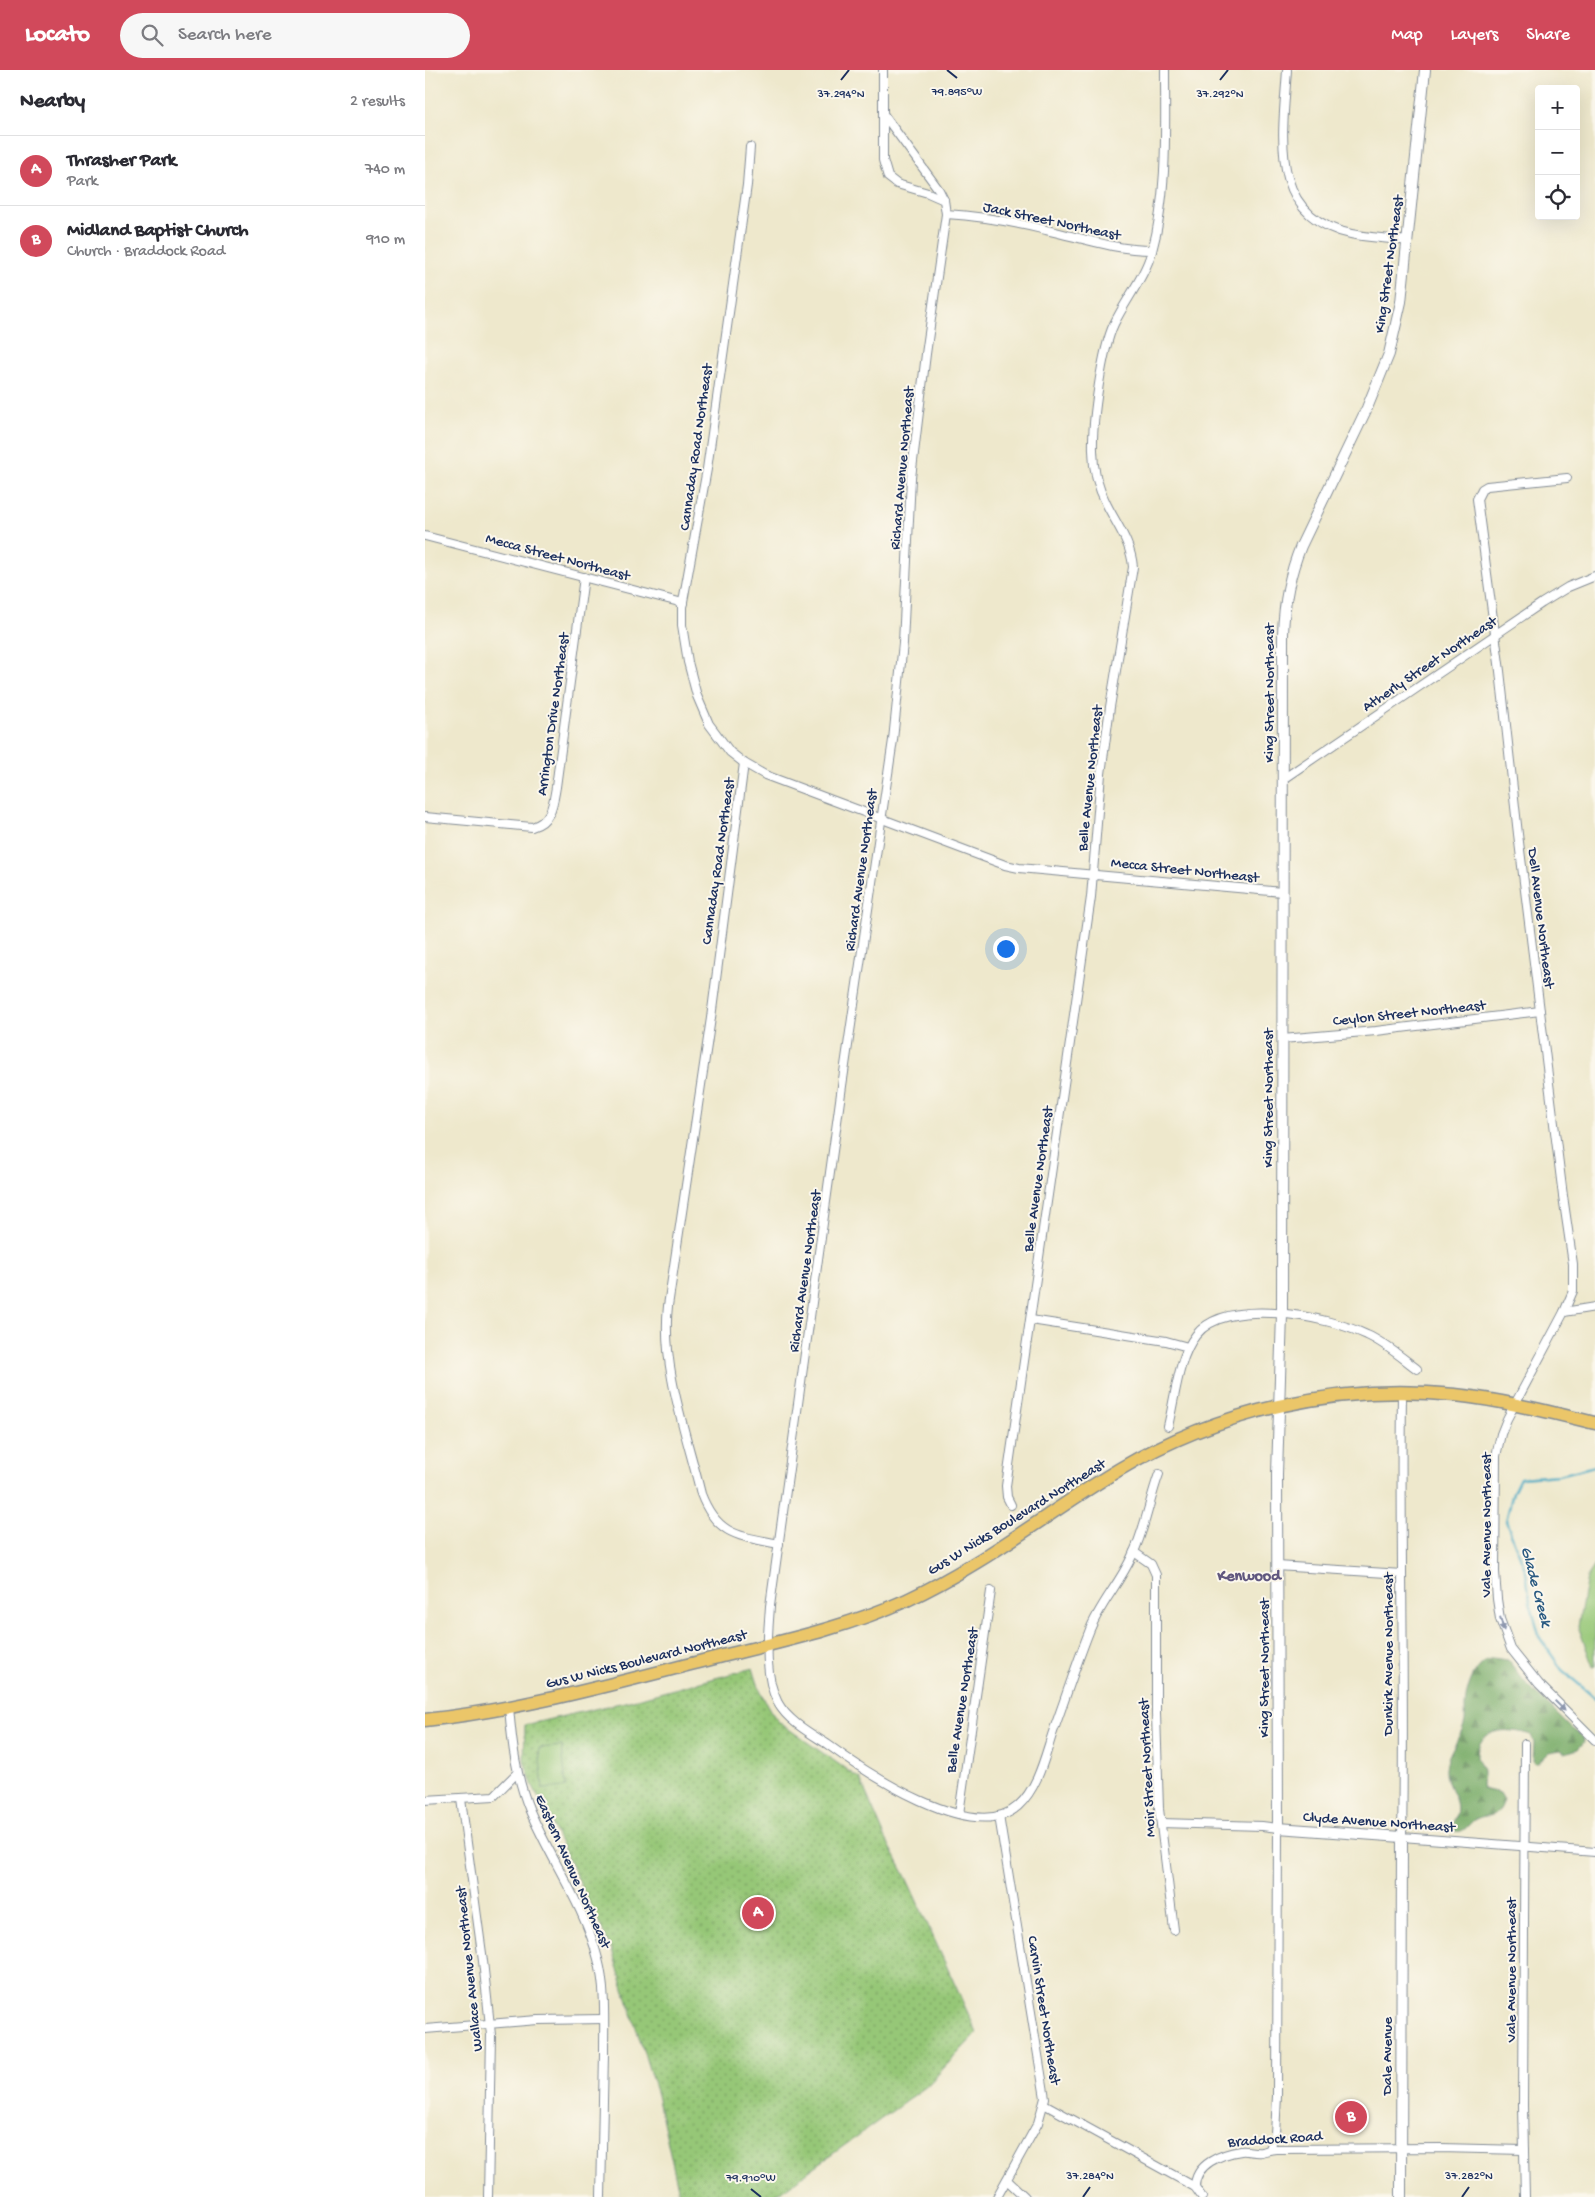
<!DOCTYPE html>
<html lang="en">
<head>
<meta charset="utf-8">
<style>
  body { margin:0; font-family:"Gochi Hand",sans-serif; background:#f7f7f7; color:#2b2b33 }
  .controls { position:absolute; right:15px; top:15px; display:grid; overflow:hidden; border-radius:5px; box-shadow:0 5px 20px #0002 }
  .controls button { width:45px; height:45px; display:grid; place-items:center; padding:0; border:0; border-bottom:1px solid #e1e1e2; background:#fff; color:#2b2b33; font:25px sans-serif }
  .you { position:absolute; left:580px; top:878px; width:18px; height:18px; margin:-12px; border:4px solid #fff; border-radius:50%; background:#1a73e8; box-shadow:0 0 0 8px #1a73e833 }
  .badge { display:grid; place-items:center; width:32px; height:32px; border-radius:50%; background:#d1495b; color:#fff; font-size:16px; font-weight:700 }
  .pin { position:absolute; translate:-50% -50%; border:2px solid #fff; box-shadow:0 1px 5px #0006 }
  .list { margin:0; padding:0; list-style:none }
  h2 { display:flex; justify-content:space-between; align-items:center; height:65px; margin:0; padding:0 20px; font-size:21px }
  h2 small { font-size:16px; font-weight:400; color:#7c7c81 }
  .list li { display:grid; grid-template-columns:32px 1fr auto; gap:15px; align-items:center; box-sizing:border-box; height:70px; padding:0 20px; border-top:1px solid #e1e1e2 }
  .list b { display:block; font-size:19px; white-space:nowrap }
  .list p { margin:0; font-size:16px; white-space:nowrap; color:#7c7c81 }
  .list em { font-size:16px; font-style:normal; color:#7c7c81 }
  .icon { flex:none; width:28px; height:28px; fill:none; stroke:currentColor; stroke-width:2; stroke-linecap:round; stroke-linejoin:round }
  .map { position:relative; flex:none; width:1170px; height:2127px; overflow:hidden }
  header { display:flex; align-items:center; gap:30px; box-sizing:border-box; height:70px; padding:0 25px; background:#d1495b; color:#fff }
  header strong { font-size:24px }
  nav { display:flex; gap:28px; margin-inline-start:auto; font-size:18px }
  .search { width:350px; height:45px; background:#f7f7f7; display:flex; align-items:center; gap:12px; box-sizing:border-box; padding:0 18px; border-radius:28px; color:#7c7c81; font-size:19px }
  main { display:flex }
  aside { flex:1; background:#fff }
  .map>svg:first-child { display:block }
</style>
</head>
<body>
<header>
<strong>Locato</strong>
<div class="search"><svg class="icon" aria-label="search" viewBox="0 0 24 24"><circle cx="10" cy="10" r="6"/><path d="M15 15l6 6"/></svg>Search here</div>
<nav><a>Map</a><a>Layers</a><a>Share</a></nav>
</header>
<main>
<aside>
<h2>Nearby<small>2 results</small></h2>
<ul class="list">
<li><span class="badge">A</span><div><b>Thrasher Park</b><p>Park</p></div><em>740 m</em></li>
<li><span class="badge">B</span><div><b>Midland Baptist Church</b><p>Church · Braddock Road</p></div><em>910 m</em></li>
</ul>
</aside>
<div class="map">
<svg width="1170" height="2127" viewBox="0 0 1170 2127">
  <defs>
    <pattern id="forest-firs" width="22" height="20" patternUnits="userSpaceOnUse" patternTransform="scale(1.25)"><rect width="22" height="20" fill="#78ac68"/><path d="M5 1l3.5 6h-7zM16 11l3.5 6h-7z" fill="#628c59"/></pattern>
    <pattern id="park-dots" width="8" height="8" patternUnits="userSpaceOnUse" patternTransform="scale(1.25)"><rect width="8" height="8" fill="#96c777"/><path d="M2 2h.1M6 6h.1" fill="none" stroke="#7aa265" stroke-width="1.8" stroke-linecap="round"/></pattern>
  </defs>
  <rect width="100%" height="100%" fill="#fbf7ec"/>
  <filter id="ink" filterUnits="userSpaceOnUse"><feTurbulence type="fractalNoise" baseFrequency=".02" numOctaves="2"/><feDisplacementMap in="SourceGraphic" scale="10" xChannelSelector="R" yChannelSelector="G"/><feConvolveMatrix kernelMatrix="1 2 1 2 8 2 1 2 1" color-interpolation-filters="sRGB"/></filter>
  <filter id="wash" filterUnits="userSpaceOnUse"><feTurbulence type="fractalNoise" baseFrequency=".0096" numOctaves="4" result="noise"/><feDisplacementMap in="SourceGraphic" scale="20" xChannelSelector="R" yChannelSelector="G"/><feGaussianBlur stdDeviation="1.12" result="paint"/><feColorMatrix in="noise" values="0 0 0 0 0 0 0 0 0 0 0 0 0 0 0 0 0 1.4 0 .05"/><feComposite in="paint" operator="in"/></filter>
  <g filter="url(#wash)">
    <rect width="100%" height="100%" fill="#eee8cc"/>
    <path fill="url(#forest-firs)" stroke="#4a6e63" d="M 1067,1588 L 1083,1590 L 1099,1611 L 1146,1658 L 1157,1666 L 1159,1672 L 1153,1679 L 1140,1683 L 1136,1680 L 1124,1682 L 1111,1694 L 1108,1691 L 1109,1672 L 1106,1665 C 1085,1658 1055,1656 1052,1684 C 1051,1691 1058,1696 1058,1703 C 1058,1709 1056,1713 1058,1719 L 1075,1723 L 1079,1730 C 1077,1735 1076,1740 1071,1743 C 1067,1747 1058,1745 1053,1748 C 1042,1752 1041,1766 1027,1760 L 1026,1756 C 1042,1731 1020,1722 1021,1698 C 1022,1682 1035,1670 1039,1655 C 1041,1650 1040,1642 1040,1636 C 1042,1617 1048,1596 1067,1588 Z"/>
    <path fill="url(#park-dots)" stroke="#587b6a" d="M 328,1598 C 334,1618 340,1637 355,1653 L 435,1709 L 460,1767 L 481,1807 L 552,1963 L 502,2016 L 348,2127 L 255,2127 L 232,2025 L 187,1880 L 107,1714 L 99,1691 L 100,1655 L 204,1631 Z"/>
    <g fill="#96c777" stroke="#587b6a">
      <polygon points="1170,1495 1170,1596 1168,1597 1153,1556 1162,1507"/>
      <polygon points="137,1676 141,1717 118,1719 114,1678"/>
    </g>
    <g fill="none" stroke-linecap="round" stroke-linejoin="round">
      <polyline stroke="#42a8c2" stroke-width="2.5" points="1170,1396 1134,1405 1095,1408 1088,1422 1081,1451 1101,1502 1105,1532 1115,1568 1137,1600 1170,1628"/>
    </g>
  </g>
  <g filter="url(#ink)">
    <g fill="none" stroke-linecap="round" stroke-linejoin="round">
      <g stroke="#848c95" stroke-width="10">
        <g id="minor">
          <polyline points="458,0 458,90 463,107 472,114 503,123 519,130"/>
          <path d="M 862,0 C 858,64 842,146 926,164 C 945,168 965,168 983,171"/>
          <path d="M 459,45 L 514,120 L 519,130 L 521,144 L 501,284 L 486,408 L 478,573 L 468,670 L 417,1016 L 345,1536 C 343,1566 338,1604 353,1633 C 363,1651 385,1663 402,1674 C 439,1701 549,1776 593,1736 C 613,1718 620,1686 628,1662 C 640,1629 651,1595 664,1562 C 674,1535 695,1513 707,1486 C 720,1460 724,1431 734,1404"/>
          <polyline points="325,77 322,115 282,399 257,537 257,555 263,592 272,626 284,654 305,682 319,693 340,705 580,795 594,798 857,822"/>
          <path d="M 521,144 C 554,146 589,152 621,160 C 657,168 690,180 727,180"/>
          <polyline points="0,466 258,533"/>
          <path d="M 319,693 L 286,948 L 243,1236 C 236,1297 262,1365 276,1424 C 292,1466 315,1466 354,1474"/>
          <polyline points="858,709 1117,533 1143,517 1170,506"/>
          <path d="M 0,747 L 107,757 C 127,751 128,734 131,717 L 159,507"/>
          <polyline points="857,969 951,961 1115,941"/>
          <polyline points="1170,1237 1139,1242 1082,1349 1076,1364 1071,1386 1070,1502 1072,1529 1075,1549 1086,1579 1114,1614 1170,1670"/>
          <polyline points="1139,1242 1148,1221 1148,1194 1138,1126 1093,764 1075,601 1052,429 1057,419 1062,416 1142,408"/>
          <polyline points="606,1250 741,1271 763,1277"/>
          <path d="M 977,1323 C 975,1471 980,1619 977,1767 L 1170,1782"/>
          <path d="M 743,1356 C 750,1329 753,1287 771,1265 C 802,1226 902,1246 942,1265 C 960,1273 976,1287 992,1299"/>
          <path d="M 586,1435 L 582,1427 L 581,1416 L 666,827 L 676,704 L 685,637 L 708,497 C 706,473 692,455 682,435 C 673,418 668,400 668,380 C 667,353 677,279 689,254 C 701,229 719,208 727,181 C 743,124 740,58 740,0"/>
          <polyline points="709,1482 726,1494 731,1505 731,1643 734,1739 749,1860"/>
          <polyline points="852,1496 977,1504"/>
          <path d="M 84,1637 C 87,1674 91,1707 105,1741 C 126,1790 160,1837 173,1889 C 181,1919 179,1952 179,1983 C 178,2031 177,2079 176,2127"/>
          <polyline points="1100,1674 1098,2036 1100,2127"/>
          <polyline points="36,1729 58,1891 66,1965 63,2127"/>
          <polyline points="0,1730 69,1726 92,1703"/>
          <polyline points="534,1744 566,1521"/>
          <polyline points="736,1753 837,1756 853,1758 852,2026 850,2064 845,2079"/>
          <polyline points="0,1959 113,1950 179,1949"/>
          <polyline points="619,2034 770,2117 777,2127"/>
          <polyline points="582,2110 600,2127"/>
          <path d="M 770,2117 C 770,2094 796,2084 816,2081 C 822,2080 829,2083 836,2082 C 841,2081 846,2079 851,2079 L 1015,2078 L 1099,2080"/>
          <polyline points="572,2127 613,2053 620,2028 574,1746"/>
        </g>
      </g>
      <g stroke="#848c95" stroke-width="12">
        <path id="tertiary" d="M 976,2127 L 977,1767 L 853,1758 L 852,1404 L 857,1244 L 858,564 C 859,533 864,505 876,476 L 942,338 L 964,284 L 976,232 L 1000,0"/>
      </g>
      <g stroke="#848c95" stroke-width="15">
        <path id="primary" d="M 0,1650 C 93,1640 183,1615 274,1592 C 344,1574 416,1560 482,1530 C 558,1495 623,1442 695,1399 C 794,1340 915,1313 1030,1325 C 1077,1330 1124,1342 1170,1353"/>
      </g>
      <use href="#minor" stroke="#fff" stroke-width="8"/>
      <use href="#tertiary" stroke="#fff" stroke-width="10"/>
      <use href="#primary" stroke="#ebc669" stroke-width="12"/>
    </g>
    <defs><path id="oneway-solid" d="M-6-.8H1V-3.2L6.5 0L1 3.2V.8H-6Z" transform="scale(1.25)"/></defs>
    <g fill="#8d97ae">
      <use href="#oneway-solid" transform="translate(1077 1554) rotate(75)"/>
      <use href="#oneway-solid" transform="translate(1135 1636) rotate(45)"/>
    </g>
  </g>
  <path fill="none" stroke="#1b2f5e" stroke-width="2" d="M 522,0 L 532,8M 416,10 L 424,0M 795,10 L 803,0M 326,2119 L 336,2127M 658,2127 L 665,2117M 1037,2127 L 1044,2117"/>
  <g text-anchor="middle" stroke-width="4" stroke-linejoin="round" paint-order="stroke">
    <g font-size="15" fill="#1b2f5e" stroke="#fbf7ec">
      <text transform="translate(627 150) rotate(12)" y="5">Jack Street Northeast</text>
      <text transform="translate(963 194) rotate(-82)" y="5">King Street Northeast</text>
      <text transform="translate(270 377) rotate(-82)" y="5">Cannaday Road Northeast</text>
      <text transform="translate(476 398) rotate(-85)" y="5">Richard Avenue Northeast</text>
      <text transform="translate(133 486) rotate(15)" y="5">Mecca Street Northeast</text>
      <text transform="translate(1004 593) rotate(-34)" y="5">Atherly Street Northeast</text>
      <text transform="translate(843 623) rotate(-90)" y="5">King Street Northeast</text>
      <text transform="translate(127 644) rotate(-82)" y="5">Arrington Drive Northeast</text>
      <text transform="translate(664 708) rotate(-84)" y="5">Belle Avenue Northeast</text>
      <text transform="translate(292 791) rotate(-82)" y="5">Cannaday Road Northeast</text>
      <text transform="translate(760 799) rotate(6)" y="5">Mecca Street Northeast</text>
      <text transform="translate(435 800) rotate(-82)" y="5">Richard Avenue Northeast</text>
      <text transform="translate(1117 848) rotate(83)" y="5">Dell Avenue Northeast</text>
      <text transform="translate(984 942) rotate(-6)" y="5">Ceylon Street Northeast</text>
      <text transform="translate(842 1028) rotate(-90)" y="5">King Street Northeast</text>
      <text transform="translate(612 1109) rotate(-82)" y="5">Belle Avenue Northeast</text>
      <text transform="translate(379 1201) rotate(-82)" y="5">Richard Avenue Northeast</text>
      <text transform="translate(591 1446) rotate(-32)" y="5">Gus W Nicks Boulevard Northeast</text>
      <text transform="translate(1060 1455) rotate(-90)" y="5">Vale Avenue Northeast</text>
      <text transform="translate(962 1584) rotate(-90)" y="5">Dunkirk Avenue Northeast</text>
      <text transform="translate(221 1588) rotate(-14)" y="5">Gus W Nicks Boulevard Northeast</text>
      <text transform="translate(838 1598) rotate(-90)" y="5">King Street Northeast</text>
      <text transform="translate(536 1630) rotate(-81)" y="5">Belle Avenue Northeast</text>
      <text transform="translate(721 1698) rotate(-93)" y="5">Moir Street Northeast</text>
      <text transform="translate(954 1751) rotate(4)" y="5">Clyde Avenue Northeast</text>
      <text transform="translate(149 1801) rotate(66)" y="5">Eastern Avenue Northeast</text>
      <text transform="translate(43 1899) rotate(-96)" y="5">Wallace Avenue Northeast</text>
      <text transform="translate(1085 1900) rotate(-90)" y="5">Vale Avenue Northeast</text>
      <text transform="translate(620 1940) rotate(81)" y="5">Carvin Street Northeast</text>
      <text transform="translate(961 1986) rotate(-90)" y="5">Dale Avenue</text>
      <text transform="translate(850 2068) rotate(-4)" y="5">Braddock Road</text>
    </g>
    <g font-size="16" font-weight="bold" fill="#60577f" stroke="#fbf7ec">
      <text x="824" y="1510">Kenwood</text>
    </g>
    <g font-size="16" font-style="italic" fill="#295981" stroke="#fbf7ec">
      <text transform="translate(1113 1516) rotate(75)" y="6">Glade Creek</text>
    </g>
  </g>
  <g font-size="12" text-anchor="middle" fill="#1b2f5e" stroke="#fbf7ec" stroke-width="4" stroke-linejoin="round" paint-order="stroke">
    <text x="532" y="25">79.895°W</text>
    <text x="416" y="27">37.294°N</text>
    <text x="795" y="27">37.292°N</text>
    <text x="665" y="2109">37.284°N</text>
    <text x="1044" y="2109">37.282°N</text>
    <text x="326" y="2111">79.910°W</text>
  </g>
</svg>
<div class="controls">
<button>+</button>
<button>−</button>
<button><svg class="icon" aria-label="locate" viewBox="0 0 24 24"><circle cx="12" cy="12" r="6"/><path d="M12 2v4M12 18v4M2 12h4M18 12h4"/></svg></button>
</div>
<div class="you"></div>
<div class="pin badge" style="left:333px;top:1843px">A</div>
<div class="pin badge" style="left:926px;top:2047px">B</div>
</div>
</main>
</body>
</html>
